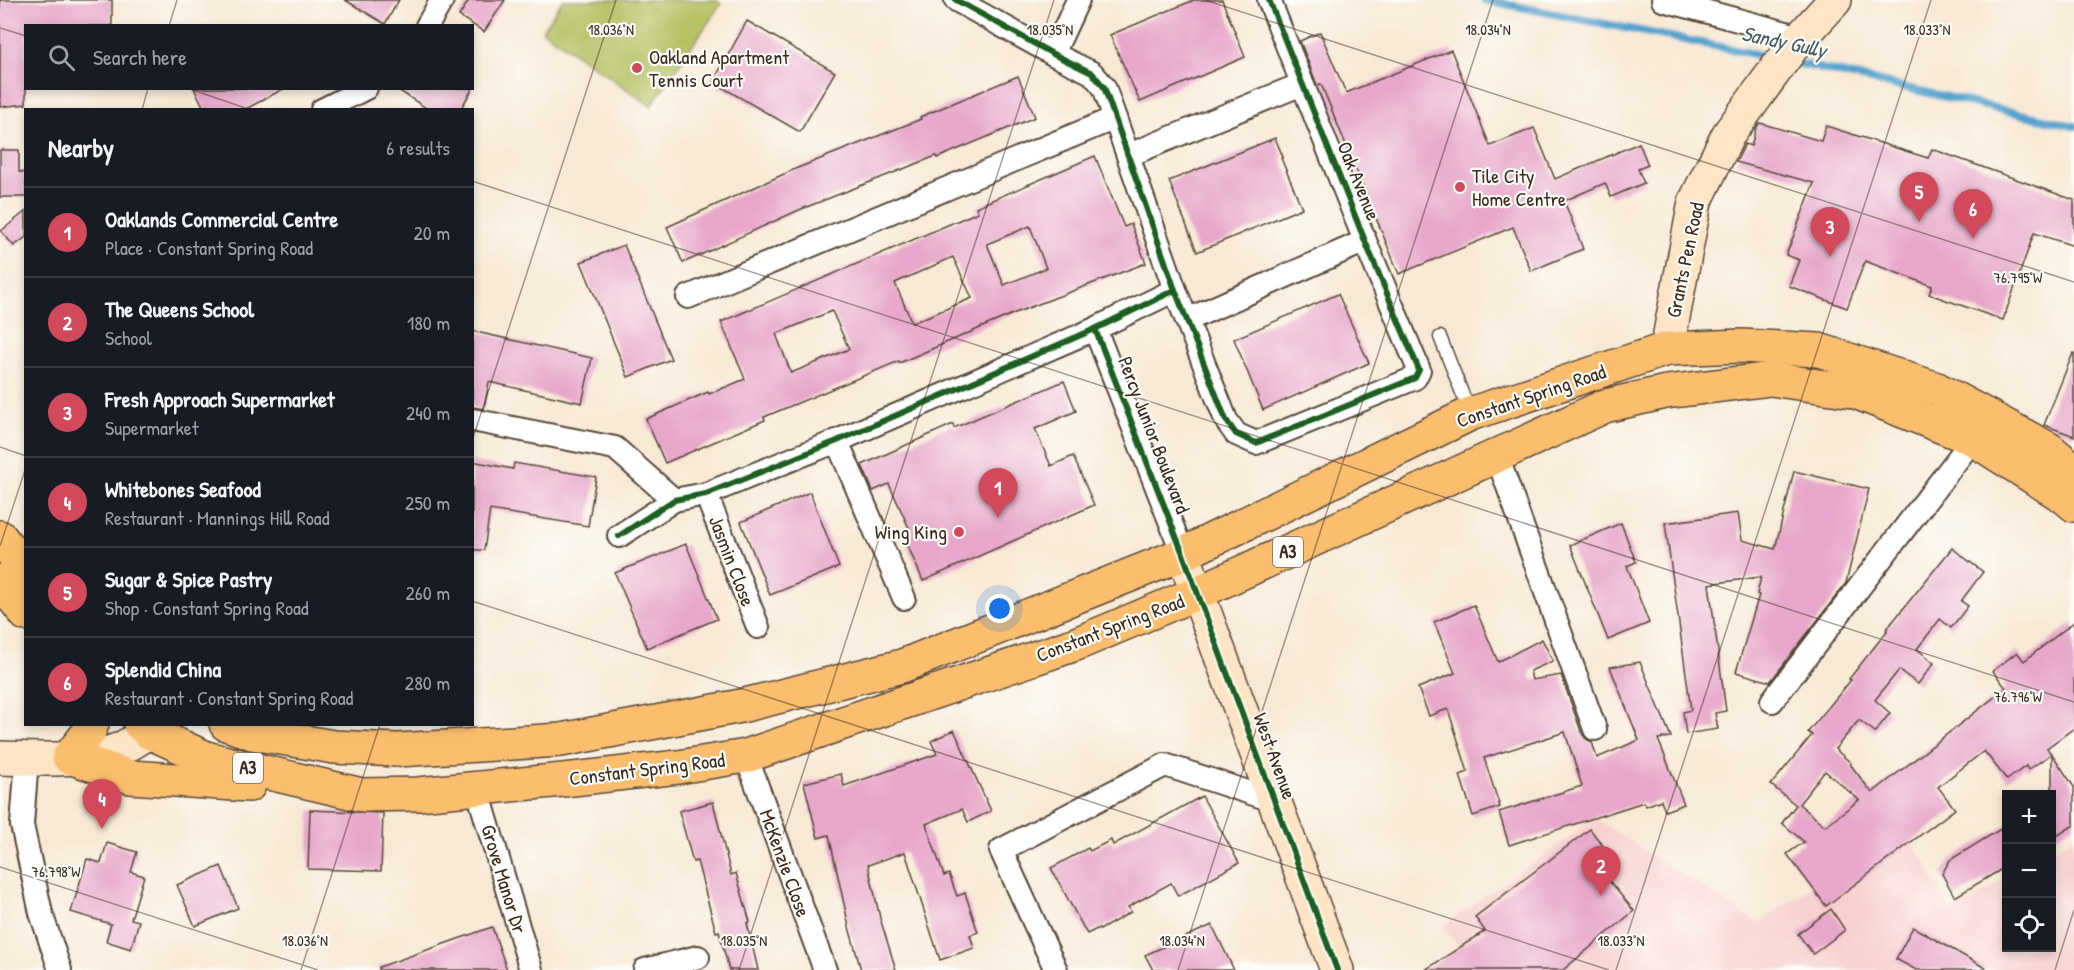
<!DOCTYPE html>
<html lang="en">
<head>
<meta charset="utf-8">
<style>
  body { margin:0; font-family:"Patrick Hand",sans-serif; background:#242831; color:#f1f3f6 }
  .controls { position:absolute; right:18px; bottom:18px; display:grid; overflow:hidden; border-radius:0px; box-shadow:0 3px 9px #0003 }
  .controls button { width:54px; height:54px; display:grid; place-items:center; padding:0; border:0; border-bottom:2px solid #363941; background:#171b24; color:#f1f3f6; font:30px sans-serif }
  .you { position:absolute; left:1000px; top:609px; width:21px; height:21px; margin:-15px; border:4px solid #fff; border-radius:50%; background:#1a73e8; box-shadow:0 0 0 9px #1a73e833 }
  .badge { display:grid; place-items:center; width:39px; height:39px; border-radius:50%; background:#d1495b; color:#fff; font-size:20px; font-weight:700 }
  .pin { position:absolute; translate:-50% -50px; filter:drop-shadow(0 2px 3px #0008) }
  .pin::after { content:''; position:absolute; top:32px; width:21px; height:18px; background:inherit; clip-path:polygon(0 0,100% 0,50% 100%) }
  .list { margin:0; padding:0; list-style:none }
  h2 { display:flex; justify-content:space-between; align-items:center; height:78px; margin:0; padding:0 24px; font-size:26px }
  h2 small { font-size:20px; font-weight:400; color:#9ea1a6 }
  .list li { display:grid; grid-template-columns:39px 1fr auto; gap:18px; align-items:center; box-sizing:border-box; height:90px; padding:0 24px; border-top:2px solid #363941 }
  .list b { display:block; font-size:22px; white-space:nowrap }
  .list p { margin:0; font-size:20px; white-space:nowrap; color:#9ea1a6 }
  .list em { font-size:20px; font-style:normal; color:#9ea1a6 }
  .icon { flex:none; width:33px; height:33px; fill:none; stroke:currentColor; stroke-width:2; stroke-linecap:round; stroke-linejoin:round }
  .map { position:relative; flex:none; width:2074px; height:970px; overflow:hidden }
  .search { position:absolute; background:#171b24; box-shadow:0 3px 9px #0003; left:24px; top:24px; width:450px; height:66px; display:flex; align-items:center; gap:15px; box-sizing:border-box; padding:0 21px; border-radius:0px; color:#9ea1a6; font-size:22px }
  .panel { position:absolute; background:#171b24; box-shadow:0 3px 9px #0003; left:24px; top:108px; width:450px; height:618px; border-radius:0px }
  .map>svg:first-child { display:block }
</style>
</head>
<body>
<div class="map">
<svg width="2074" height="970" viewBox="0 0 2074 970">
  <rect width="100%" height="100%" fill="#fdfcf7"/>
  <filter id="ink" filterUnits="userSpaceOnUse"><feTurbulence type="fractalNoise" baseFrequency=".0167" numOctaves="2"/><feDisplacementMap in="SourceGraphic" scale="12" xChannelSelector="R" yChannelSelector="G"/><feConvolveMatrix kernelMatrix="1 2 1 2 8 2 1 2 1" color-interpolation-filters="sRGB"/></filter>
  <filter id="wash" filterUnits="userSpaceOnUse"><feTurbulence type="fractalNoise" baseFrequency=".008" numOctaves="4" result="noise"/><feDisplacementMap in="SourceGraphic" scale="24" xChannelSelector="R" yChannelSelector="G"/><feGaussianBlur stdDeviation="1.35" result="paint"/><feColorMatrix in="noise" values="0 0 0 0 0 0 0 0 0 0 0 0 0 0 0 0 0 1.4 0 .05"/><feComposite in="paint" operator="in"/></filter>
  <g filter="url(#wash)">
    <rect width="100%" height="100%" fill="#f7e9d5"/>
    <polygon fill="#f7d0cf" points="1596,819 1758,923 1900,826 1927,865 1951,912 2006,879 2006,948 2052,948 2052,851 2074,837 2074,970 1477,970 1442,926"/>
    <polygon fill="#b4c061" stroke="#787540" stroke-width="1.5" points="563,0 715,0 721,4 651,106 542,30"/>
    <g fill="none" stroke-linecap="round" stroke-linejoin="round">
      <g stroke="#55a2ce" stroke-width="8">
        <polyline points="1485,0 1775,58"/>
        <polyline points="1792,62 2074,126"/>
      </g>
    </g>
    <g id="blocks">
      <g fill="#e7a7ca" fill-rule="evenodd">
        <polygon points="0,0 112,0 112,26 26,26 26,104 0,107"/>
        <polygon points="345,0 399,0 385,24"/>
        <polygon points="469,0 505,0 484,32 459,16"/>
        <polygon points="1194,0 1222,0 1245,57 1140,102 1110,35"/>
        <polygon points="747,21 835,72 800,132 713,82"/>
        <polygon points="1320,32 1346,93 1451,50 1490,146 1534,128 1555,179 1639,143 1648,165 1638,169 1644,183 1611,197 1605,183 1564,201 1583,249 1531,271 1513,227 1399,274 1321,84 1317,85 1300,41"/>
        <polygon points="1018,76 1035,117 937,158 936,156 799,210 683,263 667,227 795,169 921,119 920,117"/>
        <polygon points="194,88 285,88 244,110 205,110"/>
        <polygon points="395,88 473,88 460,110 429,110"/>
        <polygon points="1760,123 1821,141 1826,126 1928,158 1932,149 2074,200 2074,246 2034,233 2003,320 1929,294 1932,286 1865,261 1847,308 1789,286 1799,260 1786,255 1814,183 1736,162 1745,144 1751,146 1756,128"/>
        <polygon points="1275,138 1283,157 1281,158 1302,208 1197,252 1169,181"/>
        <polygon points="0,150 19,150 19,172 26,173 26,197 0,197"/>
        <path d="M 1095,156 L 1124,227 L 1131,224 L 1146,263 L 1015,313 L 899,363 L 899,361 L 764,417 L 765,420 L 665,463 L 646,419 L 708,392 L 709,394 L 745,379 L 721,322 L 978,212 L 976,207 ZM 1030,226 L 1046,268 L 1004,285 L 987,244 ZM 953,257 L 972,298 L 912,323 L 895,283 ZM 832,311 L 849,349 L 791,373 L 776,334 Z"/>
        <polygon points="26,211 26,237 14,246 1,231"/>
        <polygon points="624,245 671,359 628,377 581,262"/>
        <polygon points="1338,294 1369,363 1263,410 1234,339"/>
        <polygon points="472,331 592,358 582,403 489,382 484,409 472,407"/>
        <polygon points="2073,353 2074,353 2074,436 2044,425"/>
        <polygon points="1064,381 1076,411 1035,429 1051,466 1073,456 1094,505 923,581 902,532 909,528 889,484 873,491 862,465 953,424 954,428"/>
        <polygon points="472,461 513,469 514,463 596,477 588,526 490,510 484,550 472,550"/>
        <polygon points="1794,471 1869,489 1846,583 1770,682 1736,672 1759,595 1757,594 1761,577 1709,584 1726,711 1715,713 1718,729 1686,734 1683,712 1691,710 1665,523 1738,513 1742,540 1775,549"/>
        <polygon points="810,492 839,567 770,595 741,522"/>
        <polygon points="1621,523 1636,562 1627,566 1649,623 1608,640 1570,545"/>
        <polygon points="686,544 717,619 647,648 615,573"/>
        <path d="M 1952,548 L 1983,572 L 1961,601 L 1968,606 L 1951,628 L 1940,619 L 1917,649 L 1934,663 L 1918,684 L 1899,670 L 1875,700 L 1890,713 L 1875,732 L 1859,720 L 1835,749 L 1851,763 L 1850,764 L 1872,793 L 2006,688 L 1993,671 L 2017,652 L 2024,661 L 2074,622 L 2074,728 L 2047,748 L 2051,754 L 2028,770 L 2026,766 L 2007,780 L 1984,751 L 1938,787 L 1955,809 L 1826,906 L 1787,854 L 1804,842 L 1782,823 L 1796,805 L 1771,785 L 1812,735 L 1808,732 L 1851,680 L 1849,679 L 1887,631 L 1886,630 ZM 1825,771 L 1859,800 L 1825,826 L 1799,804 Z"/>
        <polygon points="1474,605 1498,662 1542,639 1553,661 1530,671 1532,680 1561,675 1582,734 1586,739 1592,742 1597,758 1639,740 1610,667 1640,662 1671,737 1658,739 1684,804 1665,811 1661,800 1646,806 1644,802 1509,845 1499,812 1582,786 1565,732 1484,758 1500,807 1473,816 1460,775 1468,772 1448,709 1429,716 1418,688 1455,673 1434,622"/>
        <polygon points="954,730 991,811 968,822 962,809 926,824 944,876 949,874 957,896 965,893 978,932 970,935 974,948 940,960 905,852 868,865 880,918 896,970 861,970 849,927 829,835 818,838 804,783 841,774 844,786 937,754 931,741"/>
        <polygon points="2052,754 2074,787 2074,825 2052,839"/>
        <polygon points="1202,796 1239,863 1178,896 1171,883 1128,907 1131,912 1100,930 1099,928 1087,934 1051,868 1088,848 1090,851 1111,840 1113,845"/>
        <polygon points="713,802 731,875 736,873 750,922 747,923 758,970 729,970 719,931 716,932 697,861 693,862 679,811"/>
        <polygon points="310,810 383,813 381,871 308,869"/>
        <polygon points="2007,825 2007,866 1955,897 1942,874 1950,860"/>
        <polygon points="1590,829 1610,855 1596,865 1634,911 1563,970 1425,970 1485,931 1475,917"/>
        <polygon points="107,843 137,852 131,872 144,876 131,919 139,921 131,949 106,941 111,924 71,912 87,859 101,863"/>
        <polygon points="221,866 238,908 195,926 177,885"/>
        <polygon points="1831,909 1845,930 1813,954 1798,934"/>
        <polygon points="1212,925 1234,970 1153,970 1145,955"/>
        <polygon points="492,927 507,970 379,970 379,967"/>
        <polygon points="1913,927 1989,970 1916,970 1896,959"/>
      </g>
    </g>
  </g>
  <g filter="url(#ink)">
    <use href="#blocks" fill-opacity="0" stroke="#574739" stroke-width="1.5"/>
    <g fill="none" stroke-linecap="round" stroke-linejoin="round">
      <g stroke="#574739" stroke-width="15">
        <polyline id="lane" points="1440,337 1470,413"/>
      </g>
      <g stroke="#574739" stroke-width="26">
        <g id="street">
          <polyline points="956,0 1053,54 1092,73 1104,87 1175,290 1226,420 1236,434 1256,443 1415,378 1419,370 1365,241 1269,0"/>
          <polyline points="1663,0 1801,37"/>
          <polyline points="427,26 442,0"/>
          <polyline points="1053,54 1078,0"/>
          <polyline points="322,110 366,88"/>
          <polyline points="1129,155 1302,84"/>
          <polyline points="688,297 1115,118"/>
          <polyline points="1187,320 1365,241"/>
          <polyline points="1095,329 1183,554"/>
          <polyline points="472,420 615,448 674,500"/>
          <polyline points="837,441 904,598"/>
          <polyline points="1497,456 1595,729"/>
          <polyline points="706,494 758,627"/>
          <polyline points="619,536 674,500 706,494 837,441 1095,329 1175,290"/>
          <polyline points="1772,701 1973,439"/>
          <polyline points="746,756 825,970"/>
          <polyline points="27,759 22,825 41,913 60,970"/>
          <polyline points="477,788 531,970"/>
          <polyline points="645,970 698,957"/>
          <polyline points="1056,970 1001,850 1165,765 1275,801"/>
        </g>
      </g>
      <g stroke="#574739" stroke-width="36">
        <g id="secondary">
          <polyline points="1667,349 1695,202 1728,135 1793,46 1835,0"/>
          <polyline points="1183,554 1337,970"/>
          <path d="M 0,758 C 33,759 74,761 106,754 C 125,749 143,736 159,724"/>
        </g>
      </g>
      <g stroke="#574739" stroke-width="36">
        <g id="primary">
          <polyline points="0,537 26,570"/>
          <polyline points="0,581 26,614"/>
          <polyline points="92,724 89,732 69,757 131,777 249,785"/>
          <polyline points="140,724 149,732 206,758 362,795 418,794 573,779 678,767 746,756 1076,644 1197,593 1605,406 1666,392 1771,379 1853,391 1973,439 2066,498 2074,505"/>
          <polyline points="226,724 252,733 334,747 397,750 561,740 741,706 902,666 1183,554 1470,414 1667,349 1741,346 1819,350 1937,389 2049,449 2074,470"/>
        </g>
      </g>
      <use href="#lane" stroke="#fff" stroke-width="12"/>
      <use href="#street" stroke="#fff" stroke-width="22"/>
      <use href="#secondary" stroke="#fde5c5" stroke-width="33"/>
      <use href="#primary" stroke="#fabe6e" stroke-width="33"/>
      <g stroke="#fdfcf7" stroke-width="10">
        <g id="cycleway">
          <polyline points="956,0 1053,54 1092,73 1104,87 1175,290 1226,420 1236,434 1256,443 1415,378 1419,370 1365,241 1269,0"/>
          <polyline points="1095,329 1183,554 1337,970"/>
          <polyline points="619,536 674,500 706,494 837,441 1095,329 1175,290"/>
        </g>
      </g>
      <use href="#cycleway" stroke="#1b5e20" stroke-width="6"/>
    </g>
  </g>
  <path fill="none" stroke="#3b2a1e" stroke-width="1.5" stroke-opacity="0.45" d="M 1205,0 L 2074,282M 169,26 L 177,0M 0,28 L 26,36M 187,88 L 251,110M 142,110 L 148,88M 472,181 L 2074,702M 472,441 L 616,0M 0,447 L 26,456M 0,546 L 26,467M 472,601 L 1609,970M 0,867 L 318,970M 301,970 L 380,724M 739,970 L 1054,0M 1178,970 L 1493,0M 1616,970 L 1931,0M 2055,970 L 2074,910"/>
  <g fill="#d1495b" stroke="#fdfcf7" stroke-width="2">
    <circle cx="637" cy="68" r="6"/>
    <circle cx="1460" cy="187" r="6"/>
    <circle cx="959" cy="532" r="6"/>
  </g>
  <g text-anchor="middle" stroke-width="4.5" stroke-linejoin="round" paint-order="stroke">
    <g fill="#fdfcf7" stroke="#75695f" stroke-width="1.5">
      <rect x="1273" y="537" width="30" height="30" rx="4.5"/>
      <rect x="233" y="753" width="30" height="30" rx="4.5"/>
    </g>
    <g font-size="18" font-weight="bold" fill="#3b2a1e">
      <text x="1288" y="558">A3</text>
      <text x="248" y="774">A3</text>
    </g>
    <g font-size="20" fill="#3b2a1e" stroke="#fdfcf7" text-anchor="start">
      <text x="649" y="64">Oakland Apartment<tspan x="649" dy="23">Tennis Court</tspan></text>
      <text x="1472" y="183">Tile City<tspan x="1472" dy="23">Home Centre</tspan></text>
      <text x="947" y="539" text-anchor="end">Wing King</text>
    </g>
    <g font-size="20" fill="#3b2a1e" stroke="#fdfcf7">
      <text transform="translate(1359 181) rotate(68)" y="7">Oak Avenue</text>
      <text transform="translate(1685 260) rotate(-78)" y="7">Grants Pen Road</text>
      <text transform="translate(1531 396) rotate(-19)" y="7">Constant Spring Road</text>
      <text transform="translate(1154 435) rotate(69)" y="7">Percy Junior Boulevard</text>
      <text transform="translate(732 561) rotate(69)" y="7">Jasmin Close</text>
      <text transform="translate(1110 628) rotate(-21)" y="7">Constant Spring Road</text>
      <text transform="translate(1275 756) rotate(70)" y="7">West Avenue</text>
      <text transform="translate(647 769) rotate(-7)" y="7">Constant Spring Road</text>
      <text transform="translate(785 863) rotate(70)" y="7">McKenzie Close</text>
      <text transform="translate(504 879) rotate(73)" y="7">Grove Manor Dr</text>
    </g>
    <g font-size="21" font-style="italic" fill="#455a64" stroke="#fdfcf7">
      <text transform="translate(1784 42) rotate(12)" y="7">Sandy Gully</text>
    </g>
  </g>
  <g font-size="15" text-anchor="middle" fill="#3b2a1e" stroke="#fdfcf7" stroke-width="4.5" stroke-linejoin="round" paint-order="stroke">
    <text x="611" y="35">18.036°N</text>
    <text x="1050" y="35">18.035°N</text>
    <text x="1488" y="35">18.034°N</text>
    <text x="1927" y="35">18.033°N</text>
    <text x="2018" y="283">76.795°W</text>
    <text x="2018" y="702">76.796°W</text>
    <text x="56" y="877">76.798°W</text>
    <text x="305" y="946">18.036°N</text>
    <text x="744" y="946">18.035°N</text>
    <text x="1182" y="946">18.034°N</text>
    <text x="1621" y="946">18.033°N</text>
  </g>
</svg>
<div class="controls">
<button>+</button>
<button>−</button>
<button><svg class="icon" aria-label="locate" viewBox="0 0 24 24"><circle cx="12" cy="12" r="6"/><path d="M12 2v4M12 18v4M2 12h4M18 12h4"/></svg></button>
</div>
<div class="you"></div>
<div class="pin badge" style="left:998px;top:518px">1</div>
<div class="pin badge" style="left:1601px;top:896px">2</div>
<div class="pin badge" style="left:1830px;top:257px">3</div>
<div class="pin badge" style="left:102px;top:829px">4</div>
<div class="pin badge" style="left:1919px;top:222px">5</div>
<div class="pin badge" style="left:1973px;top:239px">6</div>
<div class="search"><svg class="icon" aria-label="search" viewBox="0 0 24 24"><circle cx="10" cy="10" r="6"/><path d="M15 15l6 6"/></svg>Search here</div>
<section class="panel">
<h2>Nearby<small>6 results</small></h2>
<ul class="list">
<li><span class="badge">1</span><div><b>Oaklands Commercial Centre</b><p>Place · Constant Spring Road</p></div><em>20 m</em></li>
<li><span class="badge">2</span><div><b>The Queens School</b><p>School</p></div><em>180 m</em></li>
<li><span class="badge">3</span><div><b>Fresh Approach Supermarket</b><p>Supermarket</p></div><em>240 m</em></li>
<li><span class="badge">4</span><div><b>Whitebones Seafood</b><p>Restaurant · Mannings Hill Road</p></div><em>250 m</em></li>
<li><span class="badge">5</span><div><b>Sugar &amp; Spice Pastry</b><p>Shop · Constant Spring Road</p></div><em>260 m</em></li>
<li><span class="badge">6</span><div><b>Splendid China</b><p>Restaurant · Constant Spring Road</p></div><em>280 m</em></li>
</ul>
</section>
</div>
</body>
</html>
